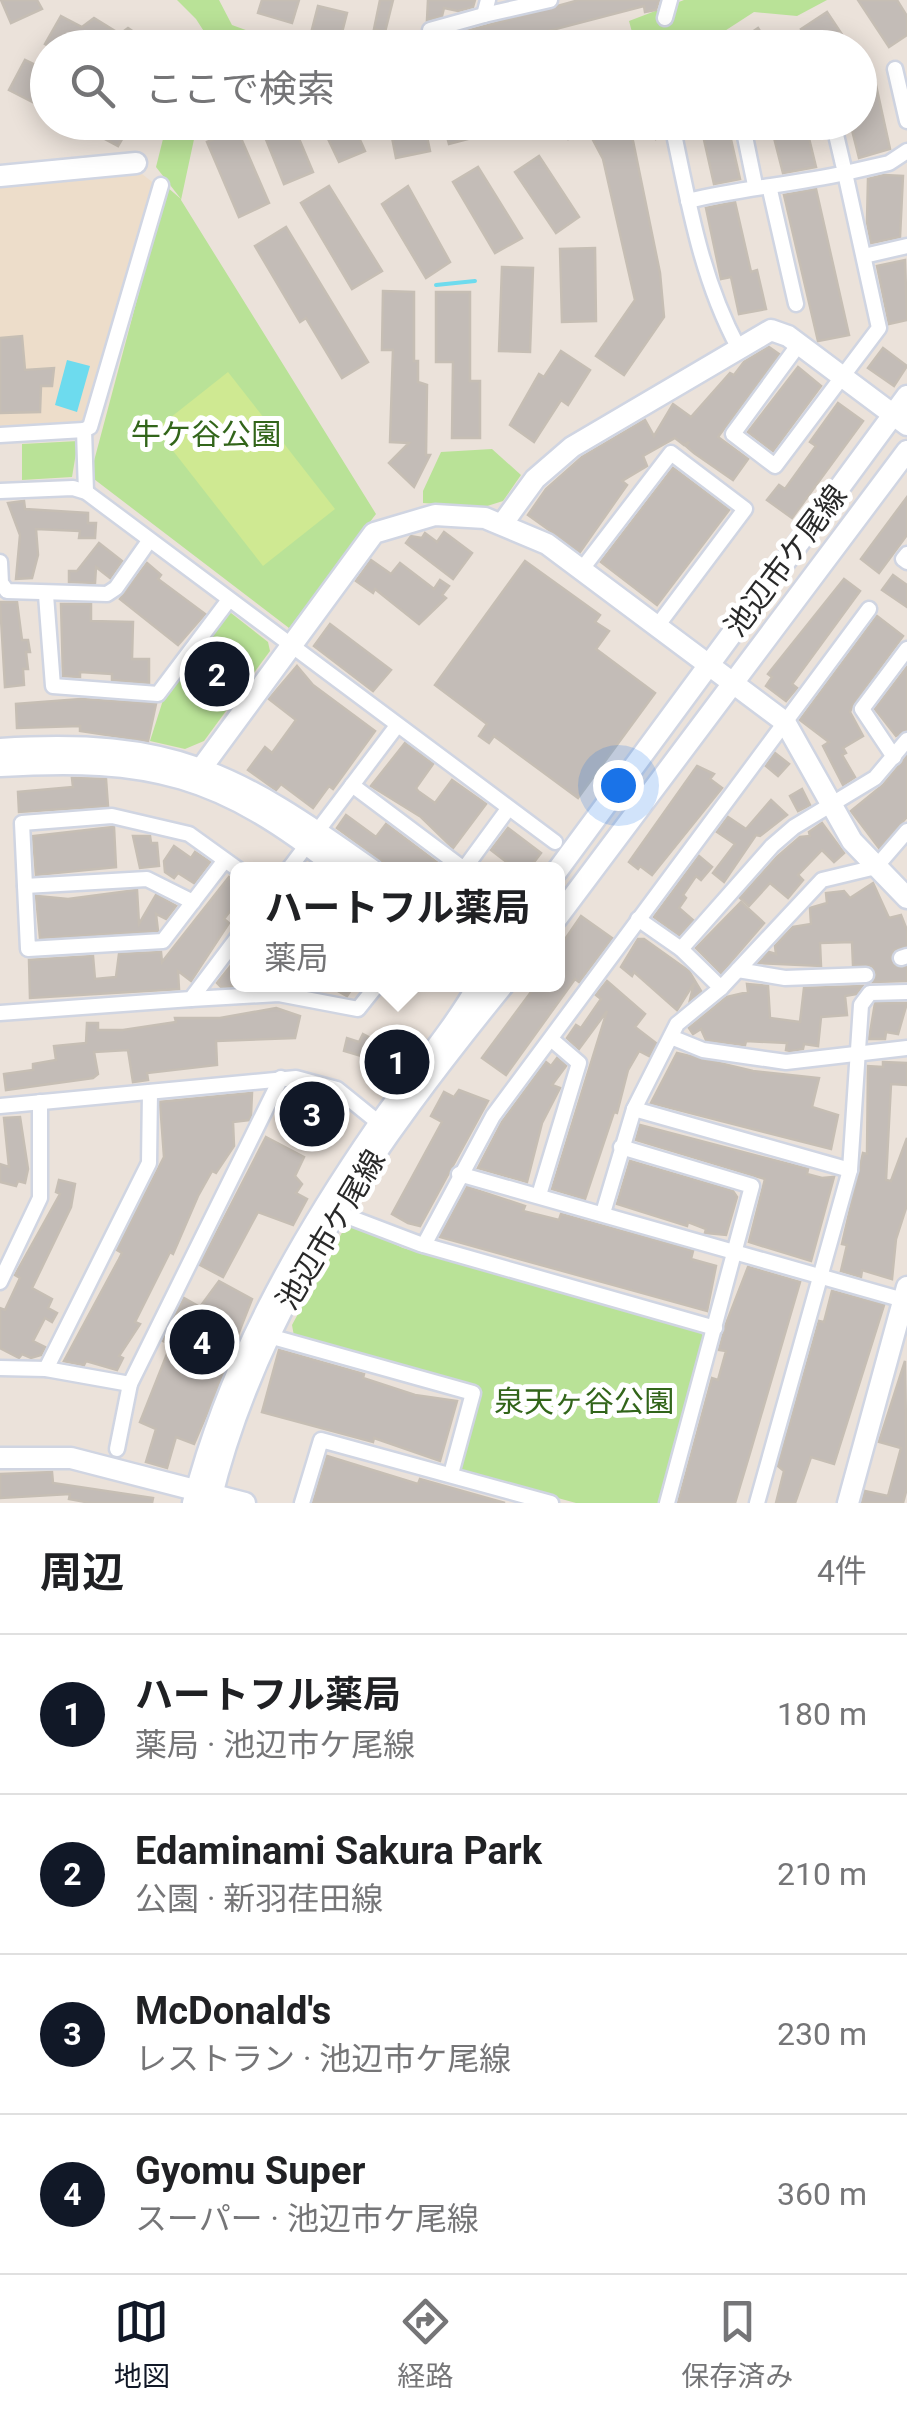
<!DOCTYPE html>
<html lang="ja">
<head>
<meta charset="utf-8">
<style>
  body { margin:0; font-family:Roboto,"Noto Sans JP",sans-serif; background:#f6f6f6; color:#202124 }
  .you { position:absolute; left:618px; top:785px; width:35px; height:35px; margin:-25px; border:8px solid #fff; border-radius:50%; background:#1a73e8; box-shadow:0 0 0 15px #1a73e833 }
  .badge { display:grid; place-items:center; width:65px; height:65px; border-radius:50%; background:#111827; color:#fff; font-size:32px; font-weight:700 }
  .pin { position:absolute; translate:-50% -50%; border:5px solid #fff; box-shadow:0 2px 10px #0006 }
  .popup { position:absolute; left:230px; top:862px; width:335px; height:130px; box-sizing:border-box; display:grid; place-content:center; border-radius:15px; background:#fff; filter:drop-shadow(0 2px 8px #0005); font-size:32px; white-space:nowrap; color:#757577 }
  .popup b { font-size:38px; color:#202124 }
  .popup::after { content:''; position:absolute; left:50%; top:100%; margin-left:-20px; border:20px solid transparent; border-top-color:#fff }
  .list { margin:0; padding:0; list-style:none }
  h2 { display:flex; justify-content:space-between; align-items:center; height:130px; margin:0; padding:0 40px; font-size:42px }
  h2 small { font-size:32px; font-weight:400; color:#757577 }
  .list li { display:grid; grid-template-columns:65px 1fr auto; gap:30px; align-items:center; box-sizing:border-box; height:160px; padding:0 40px; border-top:2px solid #e0e0e0 }
  .list b { display:block; font-size:38px; white-space:nowrap }
  .list p { margin:0; font-size:32px; white-space:nowrap; color:#757577 }
  .list em { font-size:32px; font-style:normal; color:#757577 }
  .icon { flex:none; width:55px; height:55px; fill:none; stroke:currentColor; stroke-width:2; stroke-linecap:round; stroke-linejoin:round }
  .map { position:relative; flex:none; width:907px; height:1503px; overflow:hidden }
  .search { position:absolute; background:#fff; box-shadow:0 5px 25px #0003; left:30px; right:30px; top:30px; height:110px; display:flex; align-items:center; gap:25px; box-sizing:border-box; padding:0 35px; border-radius:55px; color:#757577; font-size:38px }
  .sheet { height:770px; background:#fff }
  nav { display:flex; justify-content:space-around; align-items:center; box-sizing:border-box; height:140px; border-top:2px solid #e0e0e0; background:#fff; font-size:28px; color:#757577 }
  nav a { display:grid; justify-items:center; gap:5px }
  nav .on { color:#111827 }
  .map>svg:first-child { display:block }
</style>
</head>
<body>
<div class="map">
<svg width="907" height="1503" viewBox="0 0 907 1503">
  <rect width="100%" height="100%" fill="#ebe2da"/>
  <polygon fill="#edddca" points="142,174 156,185 89,422 0,429 0,186"/>
  <g fill="#b9e297">
    <polygon points="177,0 219,0 232,25 292,47 214,47 196,19"/>
    <polygon points="684,0 827,0 797,16 754,12 700,47 636,47 629,21"/>
    <polygon points="599,35 626,47 564,47 563,44"/>
    <polygon points="167,123 208,123 196,130 181,200 376,514 289,628 90,476 167,187 181,199 156,167"/>
    <polygon points="78,441 72,477 22,480 22,444"/>
    <polygon points="492,449 521,475 503,501 484,507 423,503 423,491 441,452"/>
    <polygon points="231,613 268,642 270,651 204,741 185,749 150,741 164,697 225,614"/>
    <polygon points="355,1226 403,1248 699,1330 705,1339 660,1503 576,1503 464,1472 460,1466 480,1389 294,1336 292,1325 344,1229"/>
  </g>
  <polygon fill="#cfe992" points="228,372 335,509 263,566 156,429"/>
  <polygon fill="#6ddbee" points="67,360 90,366 77,412 55,405"/>
  <g fill="none" stroke-linecap="round" stroke-linejoin="round">
    <polyline stroke="#6ddbee" stroke-width="4" points="436,285 475,281"/>
  </g>
  <g fill="#c3bcb7" stroke="#c6beb4" stroke-width="2.5">
    <polygon points="1,0 37,0 42,9 11,23"/>
    <polygon points="262,0 299,0 292,23 258,13"/>
    <polygon points="380,0 393,0 385,32 374,29"/>
    <polygon points="428,0 475,0 473,7 458,11 444,8 442,16 427,20"/>
    <polygon points="579,0 659,0 656,10 645,12 644,6 483,48 440,48 438,39"/>
    <polygon points="858,0 897,0 907,16 907,35 889,47"/>
    <polygon points="318,6 347,13 338,48 309,41"/>
    <polygon points="827,12 851,48 813,48 801,29"/>
    <polygon points="61,16 82,27 94,18 120,34 128,28 157,48 52,48 45,44"/>
    <polygon points="758,28 771,48 729,48"/>
    <polygon points="25,60 48,71 48,110 9,90"/>
    <polygon points="872,67 890,149 859,158 850,122 860,122 860,70"/>
    <polygon points="73,122 132,122 118,146"/>
    <polygon points="259,122 292,122 313,172 284,184"/>
    <polygon points="320,122 352,122 365,151 339,162"/>
    <polygon points="389,122 424,122 430,151 396,158"/>
    <polygon points="443,122 476,122 479,136 449,144"/>
    <polygon points="552,122 622,122 633,141 660,273 664,317 624,375 596,356 635,300 603,159 584,123 568,139"/>
    <polygon points="675,122 677,129 656,139 653,124"/>
    <polygon points="700,122 727,122 740,179 714,184"/>
    <polygon points="770,122 805,122 816,167 783,173"/>
    <polygon points="237,129 269,203 239,217 207,142"/>
    <polygon points="539,156 579,217 556,233 515,172"/>
    <polygon points="478,167 522,238 495,253 453,182"/>
    <polygon points="884,175 903,176 900,237 871,243 867,222 868,179"/>
    <polygon points="329,186 382,271 352,289 301,203"/>
    <polygon points="408,186 450,262 426,278 382,204"/>
    <polygon points="816,189 849,335 818,341 784,195"/>
    <polygon points="735,202 751,272 757,270 766,309 739,314 731,277 721,279 706,208"/>
    <polygon points="286,227 368,362 342,378 306,318 300,322 255,246"/>
    <polygon points="595,248 596,321 562,322 560,249"/>
    <polygon points="905,260 907,320 889,324 877,266"/>
    <polygon points="502,267 533,268 530,352 499,351"/>
    <polygon points="383,291 414,292 414,361 418,361 418,382 427,385 426,455 430,455 414,487 389,463 409,443 390,442 393,350 382,350"/>
    <polygon points="436,292 470,292 470,381 480,381 480,438 452,438 453,362 436,362"/>
    <polygon points="22,336 25,370 54,368 52,386 41,386 40,412 0,413 0,338"/>
    <polygon points="769,347 779,354 718,437 748,459 733,480 694,453 686,446 689,442 684,445 675,438 643,456 647,466 622,481 627,485 580,552 528,515 546,489 582,457 645,420 654,436 673,404 691,417 730,373 734,375 744,362"/>
    <polygon points="883,348 907,366 894,386 868,368"/>
    <polygon points="561,351 590,370 568,405 561,400 534,442 510,425 539,374 544,377"/>
    <polygon points="798,367 821,386 773,451 748,432"/>
    <polygon points="838,403 863,421 792,518 767,500 779,485 785,489 816,446 810,442"/>
    <polygon points="673,468 729,510 657,605 601,562"/>
    <polygon points="907,497 907,535 879,573 861,559"/>
    <polygon points="24,501 25,509 88,513 88,523 96,523 95,538 79,538 80,531 36,529 38,555 32,578 16,579 20,535 8,503"/>
    <polygon points="444,532 472,553 453,579 406,543 411,536 422,538 425,533 437,542"/>
    <polygon points="99,543 122,561 110,578 96,567 95,583 69,582 69,571 77,571"/>
    <polygon points="371,560 391,574 400,563 434,589 440,580 449,586 442,595 446,598 419,624 375,589 373,593 356,581"/>
    <polygon points="525,561 600,615 595,622 609,631 596,649 655,693 578,798 494,736 489,743 479,736 487,724 435,685"/>
    <polygon points="147,563 161,575 158,579 205,614 178,645 120,599"/>
    <polygon points="893,575 907,585 907,607 882,590"/>
    <polygon points="844,579 860,591 792,684 797,688 786,701 766,686 772,677 768,674"/>
    <polygon points="0,602 17,602 22,640 28,640 30,652 26,652 28,669 23,669 24,685 5,687"/>
    <polygon points="61,604 91,604 91,621 133,622 132,659 149,659 149,683 112,680 112,674 80,672 80,677 63,676"/>
    <polygon points="877,616 903,636 853,704 850,712 863,736 843,748 846,753 842,755 855,777 843,785 823,746 829,742 800,720"/>
    <polygon points="330,624 391,670 373,691 314,646"/>
    <polygon points="297,666 313,685 375,731 333,789 329,786 313,808 281,784 276,790 248,770 265,747 272,753 296,720 269,699"/>
    <polygon points="907,667 907,730 896,736 875,709"/>
    <polygon points="81,699 156,704 148,741 80,731 80,726 17,728 16,704"/>
    <polygon points="405,743 433,764 416,788 418,791 435,803 452,780 486,804 453,848 421,817 371,786"/>
    <polygon points="775,753 789,764 778,776 766,766"/>
    <polygon points="907,756 907,817 879,848 851,811 883,785"/>
    <polygon points="697,766 714,774 710,779 722,788 652,875 640,866 638,869 629,862"/>
    <polygon points="72,778 106,779 108,806 19,812 18,792 73,787"/>
    <polygon points="802,789 810,805 798,811 790,796"/>
    <polygon points="771,800 787,815 760,836 756,835 724,882 713,873 735,844 717,832 728,817 746,829"/>
    <polygon points="346,815 376,837 386,824 447,870 394,870 337,828"/>
    <polygon points="822,823 844,853 834,862 822,850 798,875 803,880 788,898 770,883 749,906 740,898 777,857 800,837 810,836 809,832"/>
    <polygon points="114,827 116,867 36,875 33,836"/>
    <polygon points="508,828 541,853 528,870 517,870 491,850"/>
    <polygon points="133,836 150,836 151,843 157,843 159,866 140,868"/>
    <polygon points="174,846 191,858 195,852 210,862 194,883 178,873 174,878 165,872 164,861"/>
    <polygon points="699,856 712,867 701,880 696,876 683,895 686,898 679,908 693,920 679,935 654,917"/>
    <polygon points="229,877 237,883 237,902 224,919 229,923 191,981 178,971 179,989 30,998 29,960 93,956 95,979 116,977 119,954 161,952 162,962"/>
    <polygon points="873,883 889,918 901,915 907,930 907,946 894,950 891,957 895,966 907,967 907,981 873,982 876,974 872,966 853,965 852,942 820,943 821,966 759,963 769,952 776,954 775,946 793,927 811,924 810,908 827,903 826,893 844,891 850,898"/>
    <polygon points="137,890 139,924 156,895 176,906 166,919 156,914 158,931 40,938 36,896 68,899"/>
    <polygon points="741,902 764,923 721,973 696,948"/>
    <polygon points="581,916 612,938 579,982 575,979 506,1075 482,1058 537,984 557,984 557,951"/>
    <polygon points="638,939 644,939 689,971 701,991 690,1000 694,983 677,1010 634,972 632,976 621,967"/>
    <polygon points="237,958 237,986 221,987 217,983"/>
    <polygon points="607,981 645,1014 635,1027 656,1043 649,1056 639,1051 628,1070 617,1113 614,1112 585,1199 552,1189 607,1011 579,1049 567,1038 576,1025 581,1028 601,999 596,995"/>
    <polygon points="325,984 355,984 347,996"/>
    <polygon points="747,984 768,986 770,1018 800,1022 804,988 862,986 856,994 845,996 847,1015 821,1017 818,1046 804,1044 803,1049 790,1051 786,1050 787,1043 746,1041 745,1045 706,1040 701,1029 693,1034 689,1028 727,997 748,992"/>
    <polygon points="875,1003 907,1003 898,1034 886,1032 885,1039 869,1039"/>
    <polygon points="276,1008 300,1016 295,1038 216,1041 217,1065 147,1073 148,1080 133,1082 128,1050 94,1052 98,1074 93,1078 6,1090 4,1074 33,1070 33,1064 56,1060 54,1046 86,1043 87,1023 98,1023 98,1030 123,1030 176,1022 175,1018 220,1018"/>
    <polygon points="363,1034 409,1058 398,1072 385,1063 344,1051 347,1038 359,1042"/>
    <polygon points="677,1053 753,1071 819,1078 812,1107 838,1115 831,1149 651,1103"/>
    <polygon points="557,1058 566,1066 552,1085 560,1088 542,1123 527,1182 478,1168 502,1122 546,1062 551,1066"/>
    <polygon points="883,1062 907,1063 907,1085 891,1084 886,1180 891,1181 907,1138 907,1205 896,1239 892,1279 862,1270 861,1277 841,1271 847,1245 842,1244 863,1153 867,1154 868,1066 883,1067"/>
    <polygon points="459,1090 488,1101 420,1226 408,1223 392,1214 442,1122 431,1116 444,1092 454,1097"/>
    <polygon points="252,1093 251,1115 249,1120 233,1122 234,1146 216,1173 212,1171 198,1196 173,1254 170,1252 135,1322 140,1324 119,1356 123,1358 117,1370 86,1361 84,1365 64,1361 119,1259 122,1253 117,1250 164,1157 160,1102"/>
    <polygon points="297,1093 338,1109 322,1137 288,1120 292,1112 287,1110"/>
    <polygon points="20,1117 28,1169 25,1183 18,1181 16,1186 0,1182 0,1164 9,1167 4,1118"/>
    <polygon points="640,1125 808,1169 807,1174 822,1178 834,1177 811,1261 749,1242 765,1179 636,1140"/>
    <polygon points="266,1137 304,1157 295,1176 302,1184 296,1193 307,1199 293,1225 258,1212 223,1277 200,1265"/>
    <polygon points="630,1161 733,1191 737,1197 726,1235 705,1233 706,1229 688,1222 687,1226 617,1204"/>
    <polygon points="59,1180 75,1184 71,1207 32,1288 52,1299 48,1308 57,1313 52,1322 45,1318 33,1341 45,1347 41,1355 31,1358 22,1354 19,1358 0,1348 0,1308 5,1310 20,1278 15,1275 60,1194 56,1192"/>
    <polygon points="467,1187 525,1206 523,1211 559,1220 561,1214 693,1251 691,1259 716,1266 707,1311 440,1237"/>
    <polygon points="748,1267 800,1282 750,1453 735,1503 678,1503 712,1378 718,1380 726,1351 719,1350 726,1324"/>
    <polygon points="219,1281 252,1299 208,1411 194,1444 176,1437 167,1468 146,1462 156,1429 140,1422 171,1344 163,1341 184,1298 200,1307"/>
    <polygon points="832,1291 884,1305 834,1464 811,1457 795,1503 776,1503 784,1471 778,1466 819,1321 824,1322"/>
    <polygon points="279,1350 364,1374 363,1378 415,1395 457,1401 440,1461 374,1438 373,1442 262,1412"/>
    <polygon points="905,1361 907,1488 903,1503 862,1503 865,1491 888,1496 901,1448 879,1442"/>
    <polygon points="327,1456 418,1484 420,1479 505,1503 313,1503"/>
    <polygon points="52,1472 53,1483 153,1498 152,1503 91,1503 69,1499 70,1494 0,1498 0,1474"/>
  </g>
  <g fill="none" stroke-linecap="round" stroke-linejoin="round">
    <g stroke="#d0d5e2" stroke-width="19">
      <g id="street">
        <polyline points="488,0 484,15 550,0"/>
        <polyline points="665,18 670,0"/>
        <polyline points="430,30 484,15"/>
        <polyline points="895,69 907,121"/>
        <polyline points="742,122 755,185"/>
        <path d="M 675,139 C 690,211 703,282 738,347"/>
        <polyline points="770,190 796,304"/>
        <path d="M 688,201 C 741,188 791,185 845,173 L 833,122"/>
        <polyline points="864,256 907,246"/>
        <polyline points="799,344 733,434 775,466 879,328 845,173 889,163 907,151"/>
        <polyline points="0,435 84,430"/>
        <polyline points="0,491 73,488 86,492 555,842"/>
        <polyline points="86,492 84,430 90,427 161,185"/>
        <polyline points="907,554 903,559 907,562"/>
        <polyline points="0,562 1,583 7,591 107,594 116,588 149,541"/>
        <polyline points="582,569 671,453 745,509 658,625"/>
        <polyline points="46,595 53,686 158,694 228,601"/>
        <polyline points="894,757 862,709 907,649"/>
        <polyline points="352,785 464,869 508,809"/>
        <polyline points="225,860 163,941 28,949 22,823 112,816 189,834 239,870"/>
        <polyline points="288,870 396,727"/>
        <polyline points="25,886 147,879 193,902"/>
        <polyline points="638,919 681,949 721,988"/>
        <polyline points="681,949 772,846 794,827 875,778 907,740"/>
        <polyline points="901,958 907,956"/>
        <polyline points="738,970 785,978 866,975"/>
        <polyline points="191,999 279,994 358,1009 378,984"/>
        <polyline points="0,1013 191,999 237,938"/>
        <polyline points="671,1037 703,1050 786,1062 907,1048"/>
        <polyline points="0,1106 296,1078 337,1089 379,1123"/>
        <polyline points="634,1109 850,1170"/>
        <polyline points="621,1147 752,1186 667,1503"/>
        <polyline points="459,1174 907,1301"/>
        <polyline points="539,1195 579,1063 551,1039"/>
        <polyline points="336,1212 420,1244 715,1328"/>
        <polyline points="603,1213 634,1109 677,1024 721,988 822,880 876,867 907,831"/>
        <polyline points="424,1245 493,1116 869,609"/>
        <polyline points="0,1282 40,1198 40,1102"/>
        <polyline points="269,1336 473,1393 451,1474"/>
        <polyline points="0,1368 46,1369 149,1163 150,1092"/>
        <polyline points="46,1369 130,1384 117,1449"/>
        <polyline points="130,1384 281,1078"/>
        <polyline points="302,1503 321,1440 551,1503"/>
        <polyline points="757,1503 850,1170 861,1005 870,993 907,992"/>
      </g>
    </g>
    <g stroke="#d0d5e2" stroke-width="25">
      <g id="secondary">
        <polyline points="0,176 136,163"/>
        <polyline points="503,523 535,479 572,447 771,330 788,336 907,425"/>
        <path d="M 0,749 C 173,738 235,772 372,870"/>
        <path d="M 0,766 C 151,757 220,774 340,870"/>
        <polyline points="192,781 374,533 435,515 485,518 547,544 785,722 852,841 907,898"/>
        <polyline points="557,871 907,396"/>
        <polyline points="557,918 907,451"/>
        <polyline points="0,1458 71,1458 245,1503"/>
        <path d="M 193,1503 C 228,1366 297,1243 377,1127 C 410,1079 450,1035 479,984"/>
        <path d="M 210,1503 C 257,1306 378,1139 504,984"/>
        <polyline points="848,1503 907,1287"/>
      </g>
    </g>
    <use href="#street" stroke="#fff" stroke-width="14"/>
    <use href="#secondary" stroke="#fff" stroke-width="20"/>
  </g>
  <g text-anchor="middle" stroke-width="10" stroke-linejoin="round" paint-order="stroke">
    <g font-size="30" fill="#32651a" stroke="#fff">
      <text x="206" y="445">牛ケ谷公園</text>
      <text x="584" y="1412">泉天ヶ谷公園</text>
    </g>
    <g font-size="30" fill="#292929" stroke="#fff">
      <text transform="translate(786 561) rotate(-53)" y="10">池辺市ケ尾線</text>
      <text transform="translate(331 1230) rotate(-59)" y="10">池辺市ケ尾線</text>
    </g>
  </g>
</svg>
<div class="you"></div>
<div class="pin badge" style="left:397px;top:1062px">1</div>
<div class="popup"><b>ハートフル薬局</b>薬局</div>
<div class="pin badge" style="left:217px;top:674px">2</div>
<div class="pin badge" style="left:312px;top:1114px">3</div>
<div class="pin badge" style="left:202px;top:1342px">4</div>
<div class="search"><svg class="icon" aria-label="search" viewBox="0 0 24 24"><circle cx="10" cy="10" r="6"/><path d="M15 15l6 6"/></svg>ここで検索</div>
</div>
<section class="sheet">
<h2>周辺<small>4件</small></h2>
<ul class="list">
<li><span class="badge">1</span><div><b>ハートフル薬局</b><p>薬局 · 池辺市ケ尾線</p></div><em>180 m</em></li>
<li><span class="badge">2</span><div><b>Edaminami Sakura Park</b><p>公園 · 新羽荏田線</p></div><em>210 m</em></li>
<li><span class="badge">3</span><div><b>McDonald's</b><p>レストラン · 池辺市ケ尾線</p></div><em>230 m</em></li>
<li><span class="badge">4</span><div><b>Gyomu Super</b><p>スーパー · 池辺市ケ尾線</p></div><em>360 m</em></li>
</ul>
</section>
<nav>
<a class="on"><svg class="icon" aria-label="map" viewBox="0 0 24 24"><path d="M3 6l6-2 6 2 6-2v14l-6 2-6-2-6 2zM9 4v14M15 6v14"/></svg>地図</a>
<a><svg class="icon" aria-label="directions" viewBox="0 0 24 24"><path d="M12 3l9 9-9 9-9-9zM9 14v-3h6M13 9l2 2-2 2"/></svg>経路</a>
<a><svg class="icon" aria-label="saved" viewBox="0 0 24 24"><path d="M7 4h10v16l-5-4-5 4z"/></svg>保存済み</a>
</nav>
</body>
</html>
